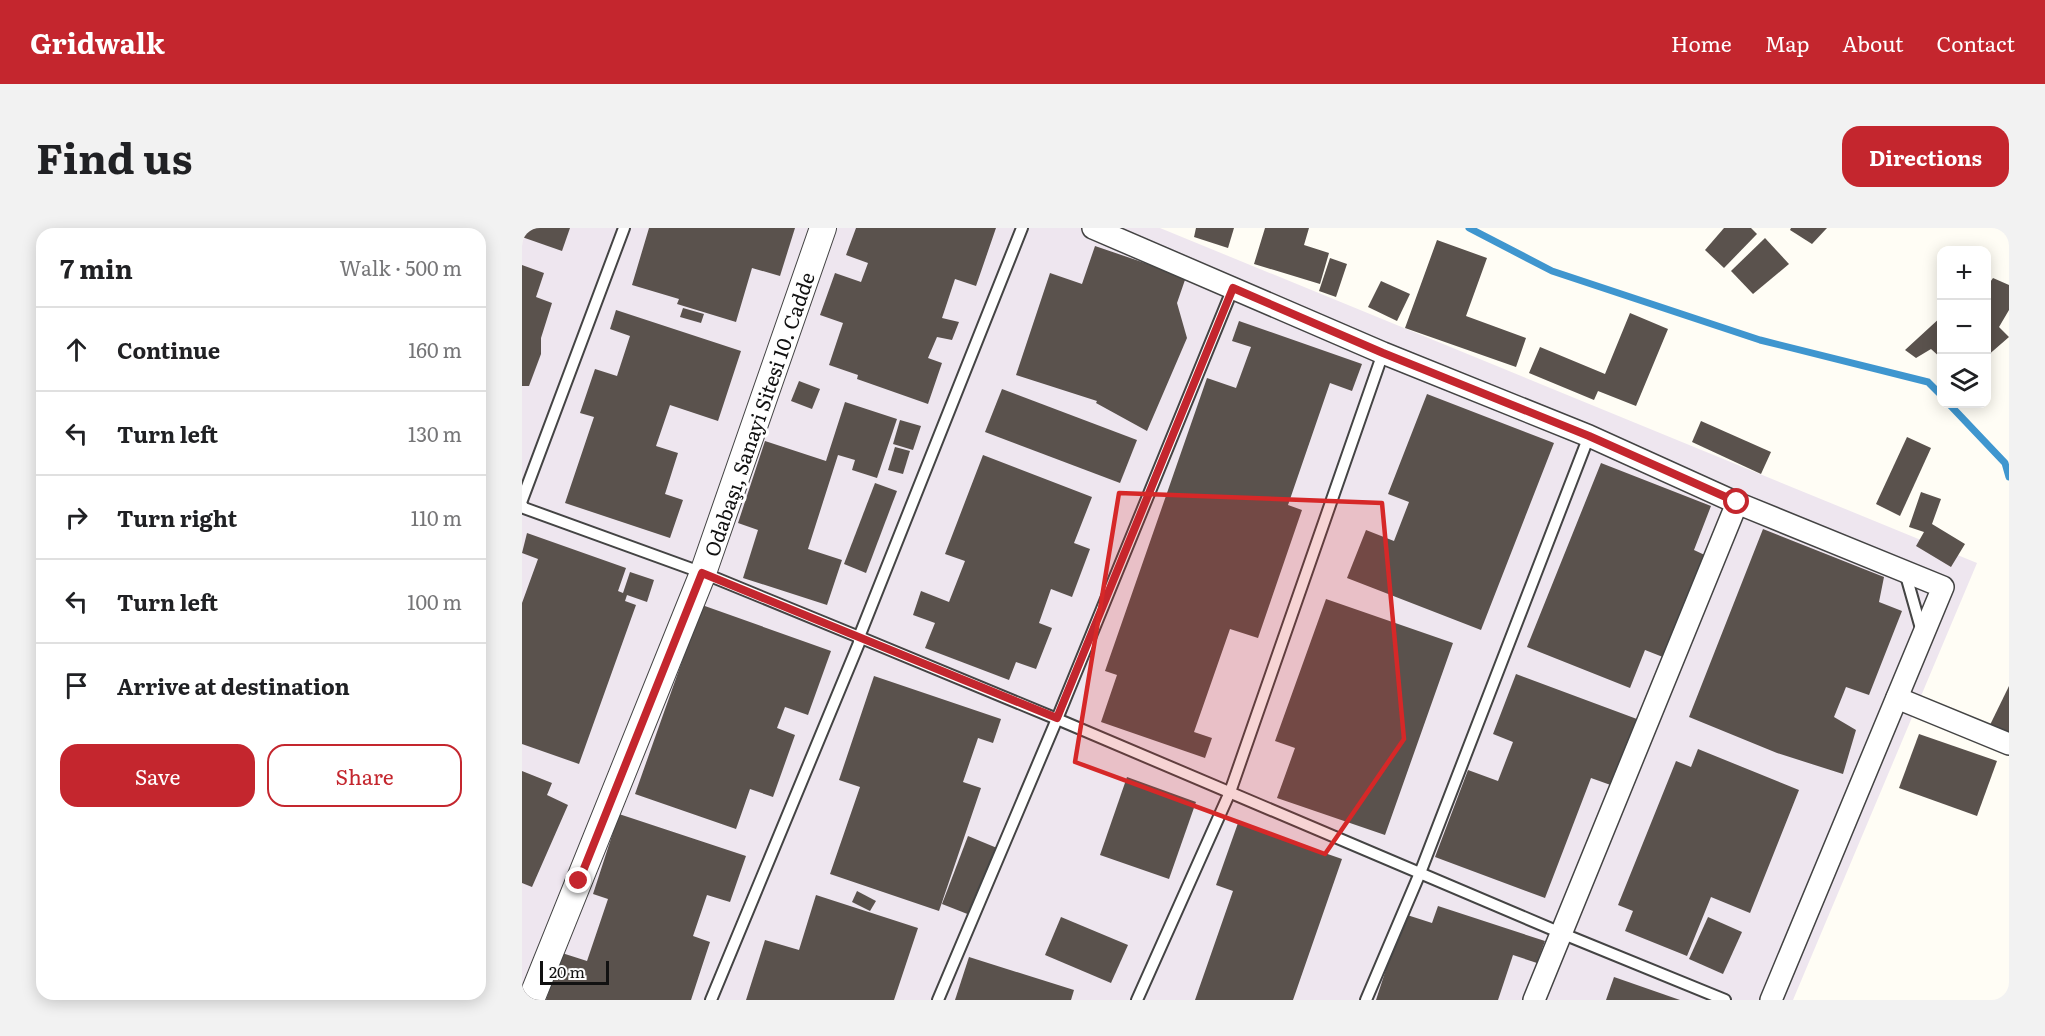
<!DOCTYPE html>
<html lang="en">
<head>
<meta charset="utf-8">
<style>
	body { margin:0; font-family:Literata,serif; background:#f2f2f2; color:#202124 }
	.controls { position:absolute; right:18px; top:18px; display:grid; overflow:hidden; border-radius:12px; box-shadow:0 3px 15px #0003 }
	.controls button { width:54px; height:54px; display:grid; place-items:center; padding:0; border:0; border-bottom:2px solid #e0e0e0; background:#fff; color:#202124; font:30px sans-serif }
	.scale { position:absolute; left:18px; bottom:15px; width:69px; box-sizing:border-box; padding-left:6px; border:3px solid #111; border-top:0; font-size:16px; line-height:21px; white-space:nowrap; color:#111; -webkit-text-stroke:4px #fff; paint-order:stroke }
	.stop { position:absolute; width:18px; height:18px; margin:-14px; border:4px solid #c4262e; border-radius:50%; background:#fff }
	.stop.end { background:#c4262e; border-color:#fff; box-shadow:0 2px 6px #0008 }
	.list { margin:0; padding:0; list-style:none }
	h2 { display:flex; justify-content:space-between; align-items:center; height:78px; margin:0; padding:0 24px; font-size:26px }
	h2 small { font-size:20px; font-weight:400; color:#757577 }
	.list li { display:grid; grid-template-columns:39px 1fr auto; gap:18px; align-items:center; box-sizing:border-box; height:84px; padding:0 24px; border-top:2px solid #e0e0e0 }
	.list b { display:block; font-size:22px; white-space:nowrap }
	.list em { font-size:20px; font-style:normal; color:#757577 }
	.actions { display:flex; gap:12px; padding:18px 24px }
	.actions a { flex:1; padding:14px 0; border:2px solid #c4262e; border-radius:18px; text-align:center; font-size:21px; color:#c4262e }
	.actions .main { background:#c4262e; color:#fff }
	.icon { flex:none; width:33px; height:33px; fill:none; stroke:currentColor; stroke-width:2; stroke-linecap:round; stroke-linejoin:round }
	.map { position:relative; flex:none; width:1487px; height:772px; overflow:hidden; border-radius:18px }
	header { display:flex; align-items:center; gap:36px; box-sizing:border-box; height:84px; padding:0 30px; background:#c4262e; color:#fff }
	header strong { font-size:28px }
	nav { display:flex; gap:33px; margin-inline-start:auto; font-size:21px }
	.intro { display:flex; align-items:center; justify-content:space-between; box-sizing:border-box; height:144px; padding:0 36px }
	h1 { margin:0; font-size:42px }
	.button { padding:15px 27px; border-radius:18px; background:#c4262e; color:#fff; font-size:21px; font-weight:700 }
	main { display:flex; gap:36px; padding:0 36px }
	aside { flex:1; background:#fff; border-radius:18px; box-shadow:0 3px 15px #0003 }
	.map>svg:first-child { display:block }
	.industrial { fill:#eee6ef }
	.lines { fill:none; stroke-linecap:round; stroke-linejoin:round }
	.stream { stroke:#3f96cf; stroke-width:7 }
	.building { fill:#5a524d }
	.service-casing { stroke:#444; stroke-width:14 }
	.minor-casing { stroke:#444; stroke-width:24 }
	.tertiary-casing { stroke:#444; stroke-width:28 }
	.service { stroke:#fff; stroke-width:10 }
	.minor { stroke:#fff; stroke-width:21 }
	.tertiary { stroke:#fff; stroke-width:26 }
	.route { stroke:#c4262e; stroke-width:8 }
	.marked { fill:#d62828; fill-opacity:0.2; stroke:#d62828; stroke-width:4.5; stroke-linejoin:round }
	.labels { text-anchor:middle; dominant-baseline:central; stroke-width:6; stroke-linejoin:round; paint-order:stroke }
	.street-label { font-size:20px; fill:#111; stroke:#fff }
</style>
</head>
<body>
<header>
<strong>Gridwalk</strong>
<nav><a>Home</a><a>Map</a><a>About</a><a>Contact</a></nav>
</header>
<div class="intro"><h1>Find us</h1><a class="button">Directions</a></div>
<main>
<aside>
<h2>7 min<small>Walk · 500 m</small></h2>
<ul class="list">
<li><svg class="icon" aria-label="ahead" viewBox="0 0 24 24"><path d="M12 20V5M6 11l6-6 6 6"/></svg><div><b>Continue</b></div><em>160 m</em></li>
<li><svg class="icon" aria-label="left" viewBox="0 0 24 24"><path d="M17 20v-9H6M10 6l-5 5 5 5"/></svg><div><b>Turn left</b></div><em>130 m</em></li>
<li><svg class="icon" aria-label="right" viewBox="0 0 24 24"><path d="M7 20v-9h11M14 6l5 5-5 5"/></svg><div><b>Turn right</b></div><em>110 m</em></li>
<li><svg class="icon" aria-label="left" viewBox="0 0 24 24"><path d="M17 20v-9H6M10 6l-5 5 5 5"/></svg><div><b>Turn left</b></div><em>100 m</em></li>
<li><svg class="icon" aria-label="arrive" viewBox="0 0 24 24"><path d="M6 21V4h12l-3 4 3 4H6"/></svg><div><b>Arrive at destination</b></div></li>
</ul>
<div class="actions"><a class="main">Save</a><a>Share</a></div>
</aside>
<div class="map">
<svg width="1487" height="772" viewBox="0 0 1487 772">
	<rect width="100%" height="100%" fill="#fffdf5"/>
	<polygon class="industrial" points="0,0 638,0 1455,335 1271,772 0,772"/>
	<g class="lines">
		<g class="stream">
			<polyline points="947,0 1030,43 1238,112 1406,154 1420,168"/>
			<polyline points="1427,176 1483,235 1487,249"/>
		</g>
	</g>
	<g class="building">
		<polygon points="0,0 48,0 40,23 0,9"/>
		<polygon points="127,0 273,0 258,48 230,40 214,94 155,76 157,71 110,57"/>
		<polygon points="334,0 474,0 454,58 433,51 420,90 437,94 430,112 415,109 406,130 420,135 406,176 335,151 336,147 307,137 321,95 298,87 313,45 339,54 346,35 324,27"/>
		<polygon points="674,0 712,0 706,20 672,9"/>
		<polygon points="743,0 787,0 782,17 807,25 798,56 732,36"/>
		<polygon points="1202,0 1229,0 1235,6 1202,40 1183,22"/>
		<polygon points="1269,0 1305,0 1290,16 1268,2"/>
		<polygon points="1243,10 1267,36 1231,66 1209,43"/>
		<polygon points="915,12 965,30 944,88 1004,110 994,139 883,100"/>
		<polygon points="573,18 664,49 655,75 665,110 625,203 574,175 575,173 494,147 528,45 560,56"/>
		<polygon points="808,30 825,36 814,69 797,63"/>
		<polygon points="0,37 22,45 14,69 30,75 19,110 19,126 7,158 0,158"/>
		<polygon points="1471,50 1487,57 1487,82 1477,99 1487,109 1464,129 1464,60"/>
		<polygon points="859,53 888,66 875,93 846,79"/>
		<polygon points="161,80 182,86 179,95 158,89"/>
		<polygon points="94,82 219,123 196,193 148,177 134,218 156,225 143,266 161,272 148,310 43,275 72,189 58,185 73,141 95,148 108,108 88,101"/>
		<polygon points="1108,85 1146,101 1114,178 1076,163 1072,172 1007,145 1018,119 1083,146"/>
		<polygon points="1420,88 1420,131 1409,121 1394,130 1383,122"/>
		<polygon points="717,93 840,136 830,163 808,155 766,277 780,282 736,410 708,401 672,504 690,510 683,530 579,494 595,447 583,443 685,150 714,160 729,119 710,113"/>
		<polygon points="277,153 298,161 290,181 269,173"/>
		<polygon points="480,161 615,212 598,255 463,204"/>
		<polygon points="905,166 1032,215 959,402 825,350 844,302 872,313 887,274 866,266"/>
		<polygon points="323,174 375,191 355,250 330,242 333,232 316,227 286,321 320,332 305,377 221,350 236,302 216,295 243,213 304,233"/>
		<polygon points="378,192 399,198 391,222 371,216"/>
		<polygon points="1179,193 1249,224 1239,246 1170,214"/>
		<polygon points="1385,209 1409,220 1378,288 1354,276"/>
		<polygon points="373,219 388,223 381,246 366,242"/>
		<polygon points="461,227 570,269 552,315 568,321 550,369 529,361 517,395 530,400 514,441 494,434 487,452 403,420 413,395 391,387 399,363 427,374 443,333 423,326"/>
		<polygon points="1079,235 1189,278 1172,322 1187,329 1146,431 1123,422 1108,460 1005,419"/>
		<polygon points="353,255 375,263 344,345 322,336"/>
		<polygon points="1399,264 1419,271 1410,296 1443,316 1429,339 1394,318 1402,304 1387,299"/>
		<polygon points="1241,301 1362,349 1357,374 1380,383 1347,467 1324,459 1312,489 1334,502 1321,546 1255,525 1167,489"/>
		<polygon points="5,305 104,340 96,363 101,365 108,344 132,352 125,374 105,367 103,373 114,377 57,536 0,516 0,375 16,331 0,325"/>
		<polygon points="804,371 931,415 863,607 755,570 773,520 753,513"/>
		<polygon points="180,377 309,423 286,487 263,479 255,500 273,507 251,569 228,561 214,601 113,566"/>
		<polygon points="994,446 1123,494 1097,560 1069,550 1023,670 913,629 946,542 976,553 991,514 971,506"/>
		<polygon points="352,448 479,491 471,515 456,510 441,554 459,560 417,683 308,646 338,559 317,552"/>
		<polygon points="1487,458 1487,509 1467,499"/>
		<polygon points="1397,506 1475,533 1455,588 1377,560"/>
		<polygon points="1176,521 1277,562 1228,685 1189,669 1165,728 1103,703 1111,683 1096,677 1154,533 1169,539"/>
		<polygon points="0,543 30,555 25,567 46,577 10,659 0,655"/>
		<polygon points="605,549 674,574 647,651 578,627"/>
		<polygon points="97,586 224,628 208,674 185,667 171,708 188,714 169,772 24,772 40,725 65,733 86,671 71,666"/>
		<polygon points="716,595 820,631 771,772 673,772 711,663 694,657"/>
		<polygon points="446,608 475,620 448,687 420,676"/>
		<polygon points="335,663 354,673 348,683 330,674"/>
		<polygon points="294,667 396,700 372,772 224,772 243,712 277,722"/>
		<polygon points="916,678 1023,713 1015,735 991,727 976,772 854,772 882,686 910,695"/>
		<polygon points="539,689 606,717 589,755 523,727"/>
		<polygon points="1186,689 1220,704 1201,746 1167,731"/>
		<polygon points="447,729 552,762 549,772 433,772"/>
		<polygon points="1092,749 1158,772 1084,772"/>
	</g>
	<g class="lines">
		<g class="service-casing">
			<g id="service">
				<polyline points="0,272 102,0"/>
				<polyline points="0,277 2,280 181,345 337,409 535,491 1039,705 1203,772"/>
				<polyline points="1383,344 1400,404"/>
				<polyline points="189,772 337,415 337,409 500,0"/>
				<polyline points="416,772 535,491 711,60"/>
				<polyline points="615,772 708,564 861,125"/>
				<polyline points="844,772 898,645 1067,208"/>
			</g>
		</g>
		<g class="minor-casing">
			<g id="minor">
				<polyline points="571,0 861,125 1067,208 1215,275 1421,359 1249,772"/>
				<polyline points="1375,470 1487,516"/>
				<polyline points="1012,772 1215,275"/>
			</g>
		</g>
		<g class="tertiary-casing">
			<polyline id="tertiary" points="9,772 181,345 301,0"/>
		</g>
		<use href="#service" class="service"/>
		<use href="#minor" class="minor"/>
		<use href="#tertiary" class="tertiary"/>
	</g>
	<g class="lines">
		<polyline class="route" points="57,653 180,345 535,490 711,60 861,125 1067,208 1215,274"/>
	</g>
	<path class="marked" d="M597 265 860 275 882 511 803 626 553 534Z"/>
	<g class="labels">
		<g class="street-label">
			<text transform="translate(236 186) rotate(-71)">Odabaşı, Sanayi Sitesi 10. Cadde</text>
		</g>
	</g>
</svg>
<div class="controls">
<button>+</button>
<button>−</button>
<button><svg class="icon" aria-label="layers" viewBox="0 0 24 24"><path d="M12 4l9 5-9 5-9-5zM3 14l9 5 9-5"/></svg></button>
</div>
<div class="scale">20 m</div>
<div class="stop" style="left:1215px;top:274px"></div>
<div class="stop end" style="left:57px;top:653px"></div>
</div>
</main>
</body>
</html>
